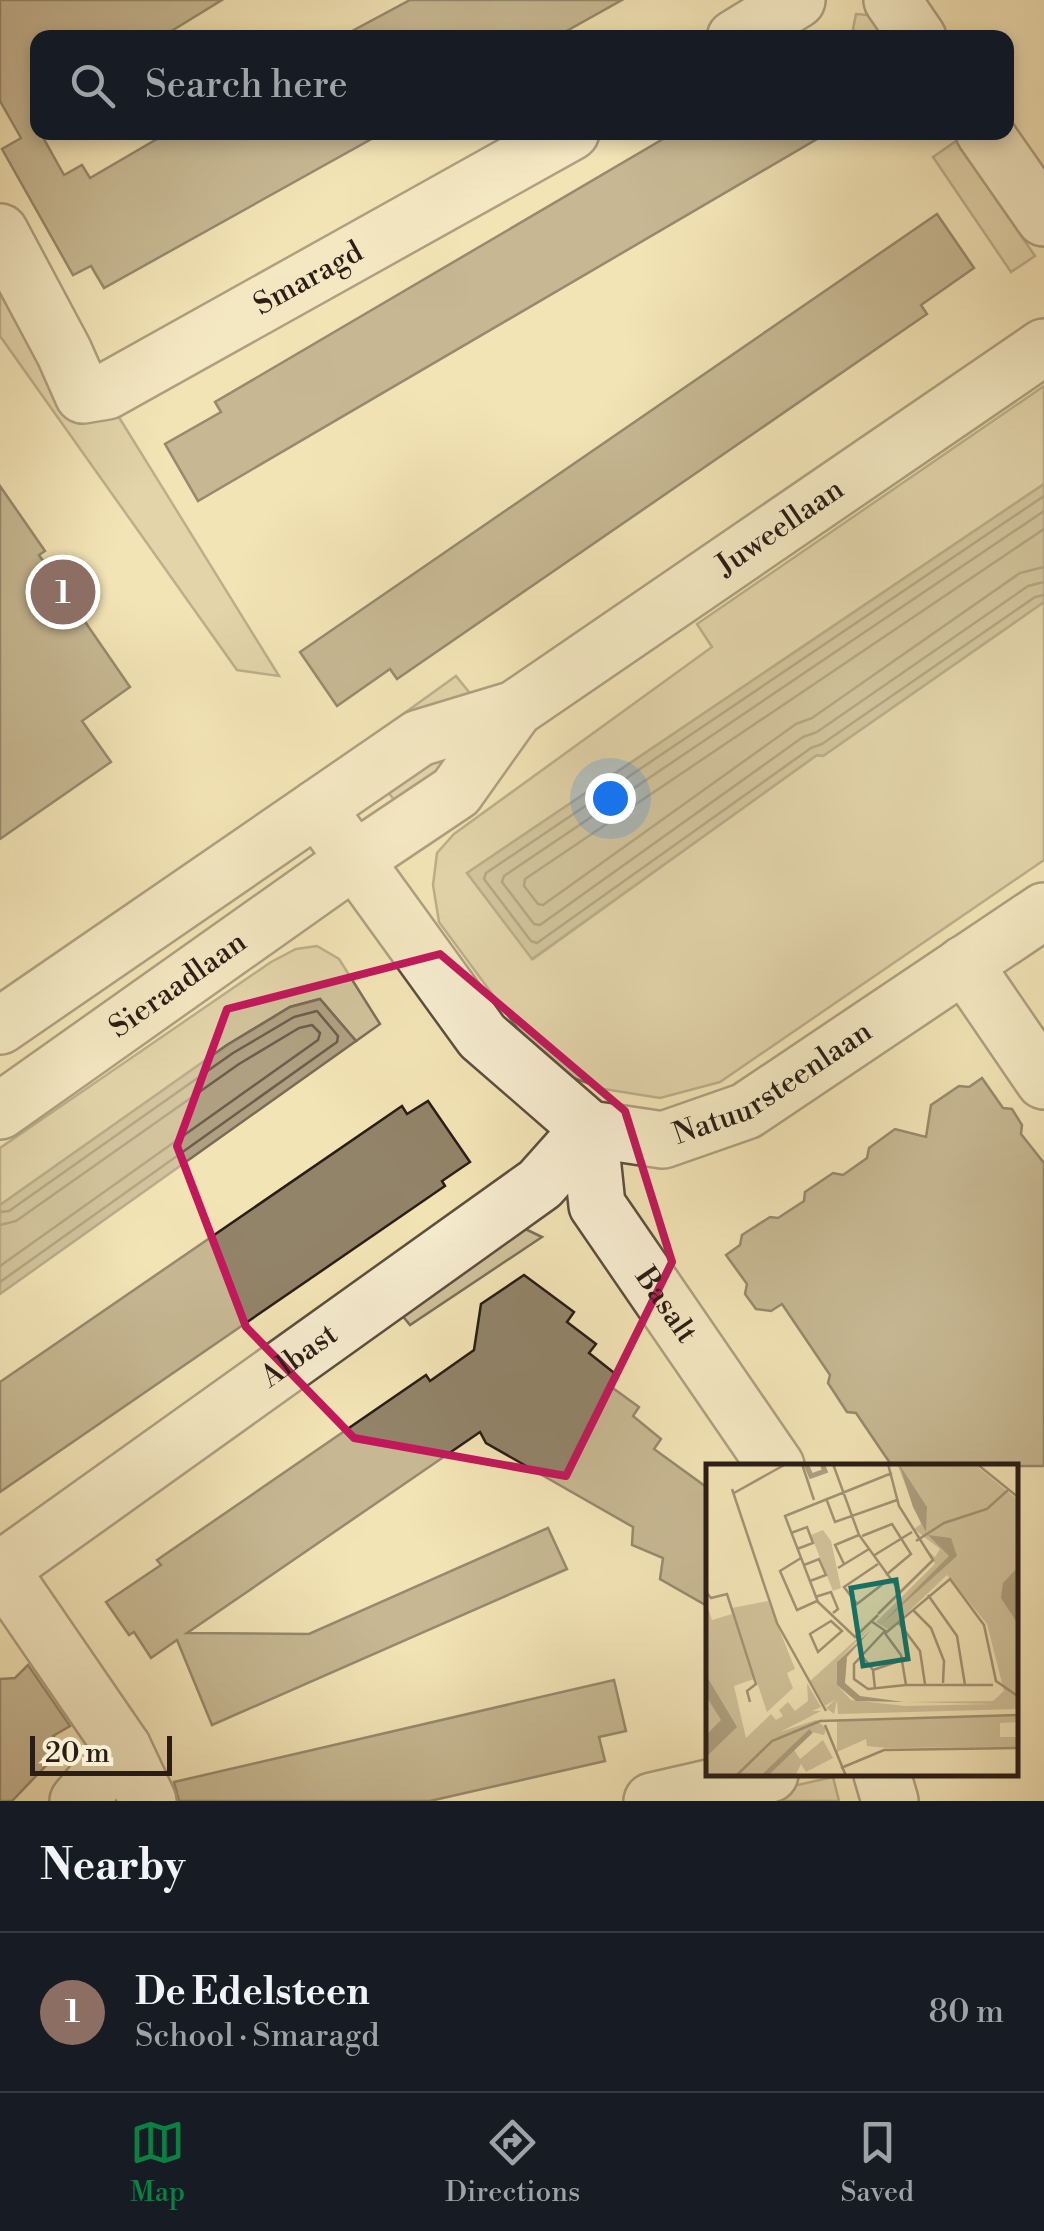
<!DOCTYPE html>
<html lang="en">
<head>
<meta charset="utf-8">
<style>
	body { margin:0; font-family:"Libre Bodoni",serif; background:#20242c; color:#f1f3f6 }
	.scale { position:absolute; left:30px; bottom:25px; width:142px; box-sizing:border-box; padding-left:10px; border:5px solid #291d16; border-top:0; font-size:28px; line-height:35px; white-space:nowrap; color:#291d16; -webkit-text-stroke:8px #f7edd0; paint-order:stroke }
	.you { position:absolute; left:610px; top:798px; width:35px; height:35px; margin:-25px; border:8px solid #fff; border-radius:50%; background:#1a73e8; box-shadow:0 0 0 15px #1a73e833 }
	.badge { display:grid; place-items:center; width:65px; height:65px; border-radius:50%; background:#0b8043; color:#fff; font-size:32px; font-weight:700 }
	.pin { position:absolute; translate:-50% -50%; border:5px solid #fff; box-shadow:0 2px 10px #0006 }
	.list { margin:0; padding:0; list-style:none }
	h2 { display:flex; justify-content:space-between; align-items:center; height:130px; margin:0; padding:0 40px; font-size:42px }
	h2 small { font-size:32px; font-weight:400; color:#9ea1a6 }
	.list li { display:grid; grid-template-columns:65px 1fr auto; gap:30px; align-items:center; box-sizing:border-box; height:160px; padding:0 40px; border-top:2px solid #363941 }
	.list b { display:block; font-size:38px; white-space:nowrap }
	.list p { margin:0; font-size:32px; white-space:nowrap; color:#9ea1a6 }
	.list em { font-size:32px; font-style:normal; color:#9ea1a6 }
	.icon { flex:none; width:55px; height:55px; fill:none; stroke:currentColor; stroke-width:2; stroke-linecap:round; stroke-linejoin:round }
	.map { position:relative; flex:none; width:1044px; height:1801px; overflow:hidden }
	.search { position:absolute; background:#171b24; box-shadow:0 5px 15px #0003; left:30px; right:30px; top:30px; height:110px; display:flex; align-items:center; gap:25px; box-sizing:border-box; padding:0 35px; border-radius:20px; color:#9ea1a6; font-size:38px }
	.sheet { height:290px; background:#171b24 }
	nav { display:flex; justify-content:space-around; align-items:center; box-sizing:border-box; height:140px; border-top:2px solid #363941; background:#171b24; font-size:28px; color:#9ea1a6 }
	nav a { display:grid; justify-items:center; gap:5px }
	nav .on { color:#0b8043 }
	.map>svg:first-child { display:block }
	.green { fill:#d1c29b; stroke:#7d7058; stroke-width:2.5 }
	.water { fill:#aea080; stroke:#796c56; stroke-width:2.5 }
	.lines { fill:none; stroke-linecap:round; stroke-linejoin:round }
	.shore { stroke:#6c5e4b; stroke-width:2.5 }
	.building { fill:#928469; stroke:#291d16; stroke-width:2.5 }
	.minor-casing { stroke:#5c4f3e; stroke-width:60 }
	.minor { stroke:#f7edd0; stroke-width:55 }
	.marked { fill:none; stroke:#c2185b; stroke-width:8; stroke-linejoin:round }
	.labels { text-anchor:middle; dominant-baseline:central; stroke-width:10; stroke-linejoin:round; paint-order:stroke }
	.street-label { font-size:30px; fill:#291d16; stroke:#f7edd0 }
	.inset-river { fill:none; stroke:#aea080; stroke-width:5 }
	.inset-road { fill:none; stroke:#a29476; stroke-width:2.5 }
	.view { fill:#0f766e; fill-opacity:0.15; stroke:#0f766e; stroke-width:5 }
	.inset-edge { fill:none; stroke:#291d16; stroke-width:5 }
</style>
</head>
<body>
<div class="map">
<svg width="1044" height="1801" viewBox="0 0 1044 1801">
	<rect width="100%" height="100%" fill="#f3e4b6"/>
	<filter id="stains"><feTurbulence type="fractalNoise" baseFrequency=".002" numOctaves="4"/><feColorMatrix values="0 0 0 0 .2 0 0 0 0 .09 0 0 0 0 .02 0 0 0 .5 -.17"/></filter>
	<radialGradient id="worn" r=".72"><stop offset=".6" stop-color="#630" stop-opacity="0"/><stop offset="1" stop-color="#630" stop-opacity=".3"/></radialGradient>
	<g class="green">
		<polygon points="856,14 878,16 891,37 858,37 853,29"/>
		<polygon points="956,141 1035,256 1011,272 933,157"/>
		<polygon points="0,261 112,406 279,676 237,670 0,336"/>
		<polygon points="1044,386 1044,484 467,873 533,959 817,755 823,756 1044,602 1044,860 720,1082 660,1098 604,1089 565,1075 518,1029 439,922 433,885 437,853 454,834 712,647 697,624"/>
		<polygon points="456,676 481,707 390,741 381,730"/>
		<polygon points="439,750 460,755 400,808 383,785"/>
		<polygon points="317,946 339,959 380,1024 356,1041 320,999 290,1007 227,1045 0,1205 0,1148 271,962 296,949"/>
		<polygon points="515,1224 542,1237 410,1325 393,1304"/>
		<polygon points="833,1777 839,1801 745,1801 744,1797"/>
	</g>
	<g class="water">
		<polygon points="1044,484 1044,602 823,756 817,755 532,959 467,873"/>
		<polygon points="320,999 356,1041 0,1294 0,1205 227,1045 290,1007"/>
	</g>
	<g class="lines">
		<g class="shore">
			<polyline points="1044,496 486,873 484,879 531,941 537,943 811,748 822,744 1035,597 1044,595"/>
			<polyline points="1044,511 504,876 502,882 534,924 540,925 803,737 817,732 1028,586 1044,582"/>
			<polyline points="1044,529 525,879 524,886 538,904 543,905 796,724 812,718 1020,573 1044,567"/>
			<polyline points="0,1212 9,1211 233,1053 294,1017 317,1011 338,1036 337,1042 0,1282"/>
			<polyline points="0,1225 16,1221 239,1064 299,1028 312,1025 320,1033 318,1040 0,1266"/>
		</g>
	</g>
	<g class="building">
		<polygon points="0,0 222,0 160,38 38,38 38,132 40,132 64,175 82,165 90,178 169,132 384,132 104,288 91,266 73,275 2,149 21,138 0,101"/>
		<polygon points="410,0 622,0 554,38 339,38"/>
		<polygon points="675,132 829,132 198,501 165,444 221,412 215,402"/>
		<polygon points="937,214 974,268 921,305 927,314 397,679 390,669 337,706 300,652"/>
		<polygon points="0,486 45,551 39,555 130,687 82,721 111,762 0,839"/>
		<polygon points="982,1078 1003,1108 1012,1109 1022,1125 1021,1134 1044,1163 1044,1466 892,1466 856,1413 847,1412 828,1383 830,1375 782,1304 771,1311 756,1309 745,1294 747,1284 726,1255 740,1245 742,1235 770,1217 778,1218 804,1201 805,1192 833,1173 843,1175 867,1158 869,1148 895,1129 926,1137 931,1105 959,1086 969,1087"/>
		<polygon points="428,1101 470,1162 442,1181 445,1186 0,1492 0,1382 402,1106 407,1114"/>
		<polygon points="524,1275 574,1312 567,1322 596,1344 589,1353 618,1376 610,1386 639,1407 633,1416 661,1439 654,1449 709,1489 709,1607 660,1579 663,1558 632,1545 633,1527 486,1443 480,1432 187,1633 309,1634 548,1528 567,1569 212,1725 177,1640 151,1658 134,1632 129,1635 106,1602 161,1565 157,1560 426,1375 430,1381 474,1350 481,1304"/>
		<polygon points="28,1665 70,1726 53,1736 64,1747 12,1801 0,1801 0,1679 15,1678"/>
		<polygon points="614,1680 626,1731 599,1737 605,1761 430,1801 179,1801 174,1782"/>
	</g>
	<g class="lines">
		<g class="minor-casing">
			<g id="minor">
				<polyline points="892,0 918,38"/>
				<polyline points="735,38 797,0"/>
				<polyline points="984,132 1044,218"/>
				<path id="s1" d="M0 232 64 352 83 395 107 391 571 132"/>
				<path id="s2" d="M317 808 482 1036 589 1129 663 1140 746 1111 1044 911"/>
				<polyline points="964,964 1044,1081"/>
				<path id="s3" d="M0 1026 419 738 515 709 1044 347"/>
				<path id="s4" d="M0 1111 356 859 456 792 515 709"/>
				<path id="s5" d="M589 1129 597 1205 776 1466"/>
				<path id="s6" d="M0 1570 540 1184 589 1129"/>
				<polyline points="1,1570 123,1748 148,1801"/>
				<polyline points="882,1774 890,1801"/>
				<polyline points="78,1801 123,1748"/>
				<polyline points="652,1801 770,1774"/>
			</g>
		</g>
		<use href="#minor" class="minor"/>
	</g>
	<path d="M0 0H1044V1801H0ZM440 954 625 1111 672 1262 566 1476 354 1438 246 1327 177 1146 227 1009Z" fill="#f3e4b6" fill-opacity=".55" fill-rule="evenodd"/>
	<path class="marked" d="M440 954 625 1111 672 1262 566 1476 354 1438 246 1327 177 1146 227 1009Z"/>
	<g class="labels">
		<g class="street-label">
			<text stroke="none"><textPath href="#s1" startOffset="438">Smaragd</textPath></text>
			<text stroke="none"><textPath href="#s3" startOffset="930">Juweellaan</textPath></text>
			<text stroke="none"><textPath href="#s4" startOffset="218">Sieraadlaan</textPath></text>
			<text stroke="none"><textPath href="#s2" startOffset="622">Natuursteenlaan</textPath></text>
			<text stroke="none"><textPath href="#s5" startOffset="198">Basalt</textPath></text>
			<text stroke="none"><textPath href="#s6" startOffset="368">Albast</textPath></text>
		</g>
	</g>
	<g transform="translate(706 1464)">
		<rect width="312" height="312" fill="#f3e4b6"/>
		<path d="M191 0H268L312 36V245L132 250 131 236 128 250 120 244 130 235 119 242 104 217 165 162 131 198V221L145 236 199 242 288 240 200 238 287 237 298 227 281 160 241 111 183 166 170 158 229 100 222 87 229 93 234 85 208 65 215 60ZM117 66 125 77 135 124 127 127 105 71ZM62 137 89 205 81 209 87 224 61 248 26 144ZM0 138 6 156 26 150 48 215 28 222 40 274 65 250 70 256 77 252 73 246 82 238 89 247 102 237 101 219 115 243 106 247H115L74 268 110 256 120 264 118 271 106 268 88 286 94 295 117 276 127 294 100 308 95 300 89 312H0ZM312 252V258L294 259V273H312V283L181 284 161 282 160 275 131 288V256Z" fill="#d1c29b"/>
		<path d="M193 0 221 43 220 68 207 43ZM222 71 245 74 251 92 174 161 243 92ZM312 103V160L295 134 297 119ZM166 165 141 193 139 219 154 232 198 238 150 237 131 221V198ZM0 211 31 263 0 293V271L15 256 0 232Z" fill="#aea080"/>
		<path class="inset-river" d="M100 0 105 12 119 7 116 0M58 312 105 267"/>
		<path class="inset-road" d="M96 0 108 36M127 0 153 71 195 129M271 0 313 34M26 25 71 159 120 247M28 29 80 0M120 34 129 58 191 36M85 69 101 63 107 79 91 85M156 72 186 60 205 90 180 111M210 77 238 59 281 45 302 26M167 92 206 68M95 94 74 107 91 146 111 137M138 100 129 81 153 71M172 100 138 123 151 140 182 116M98 101 113 95 120 111 104 117M132 104 163 85M0 128 5 134 21 130 50 220 41 227 44 238M222 131 251 172 259 221M109 133 125 128 132 145 127 149M207 146 225 164 238 197 237 219M172 150 227 96 193 42 182 0M172 151 149 173 112 138 79 52 186 9M125 157 136 167 112 188 104 170ZM165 157 181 168 244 115 278 161 290 217 313 233M193 159 214 187 219 220M156 192 167 206 169 225M167 206 196 196M200 221 162 225 148 215V200L178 168 195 191 200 221H239M219 221H287M119 261 140 312M135 304 178 286 313 284M30 312 66 277 114 257 313 251"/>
		<path class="view" d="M190 116 202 195 157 202 145 124Z"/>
		<rect width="312" height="312" class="inset-edge"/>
	</g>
	<rect width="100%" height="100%" filter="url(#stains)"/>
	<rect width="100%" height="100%" fill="url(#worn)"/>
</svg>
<div class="scale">20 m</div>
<div class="you"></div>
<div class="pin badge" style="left:63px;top:592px;background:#8d6e63">1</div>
<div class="search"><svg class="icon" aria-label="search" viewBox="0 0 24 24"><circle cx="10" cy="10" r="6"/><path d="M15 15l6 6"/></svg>Search here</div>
</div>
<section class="sheet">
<h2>Nearby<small></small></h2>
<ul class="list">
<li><span class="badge" style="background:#8d6e63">1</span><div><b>De Edelsteen</b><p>School · Smaragd</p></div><em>80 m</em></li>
</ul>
</section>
<nav>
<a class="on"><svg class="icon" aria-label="map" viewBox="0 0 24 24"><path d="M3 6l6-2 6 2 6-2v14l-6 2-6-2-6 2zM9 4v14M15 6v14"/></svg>Map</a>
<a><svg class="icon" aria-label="directions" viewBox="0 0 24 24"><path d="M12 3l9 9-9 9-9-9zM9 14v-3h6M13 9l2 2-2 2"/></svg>Directions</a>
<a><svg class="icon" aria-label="saved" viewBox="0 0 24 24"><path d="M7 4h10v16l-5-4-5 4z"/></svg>Saved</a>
</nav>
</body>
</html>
